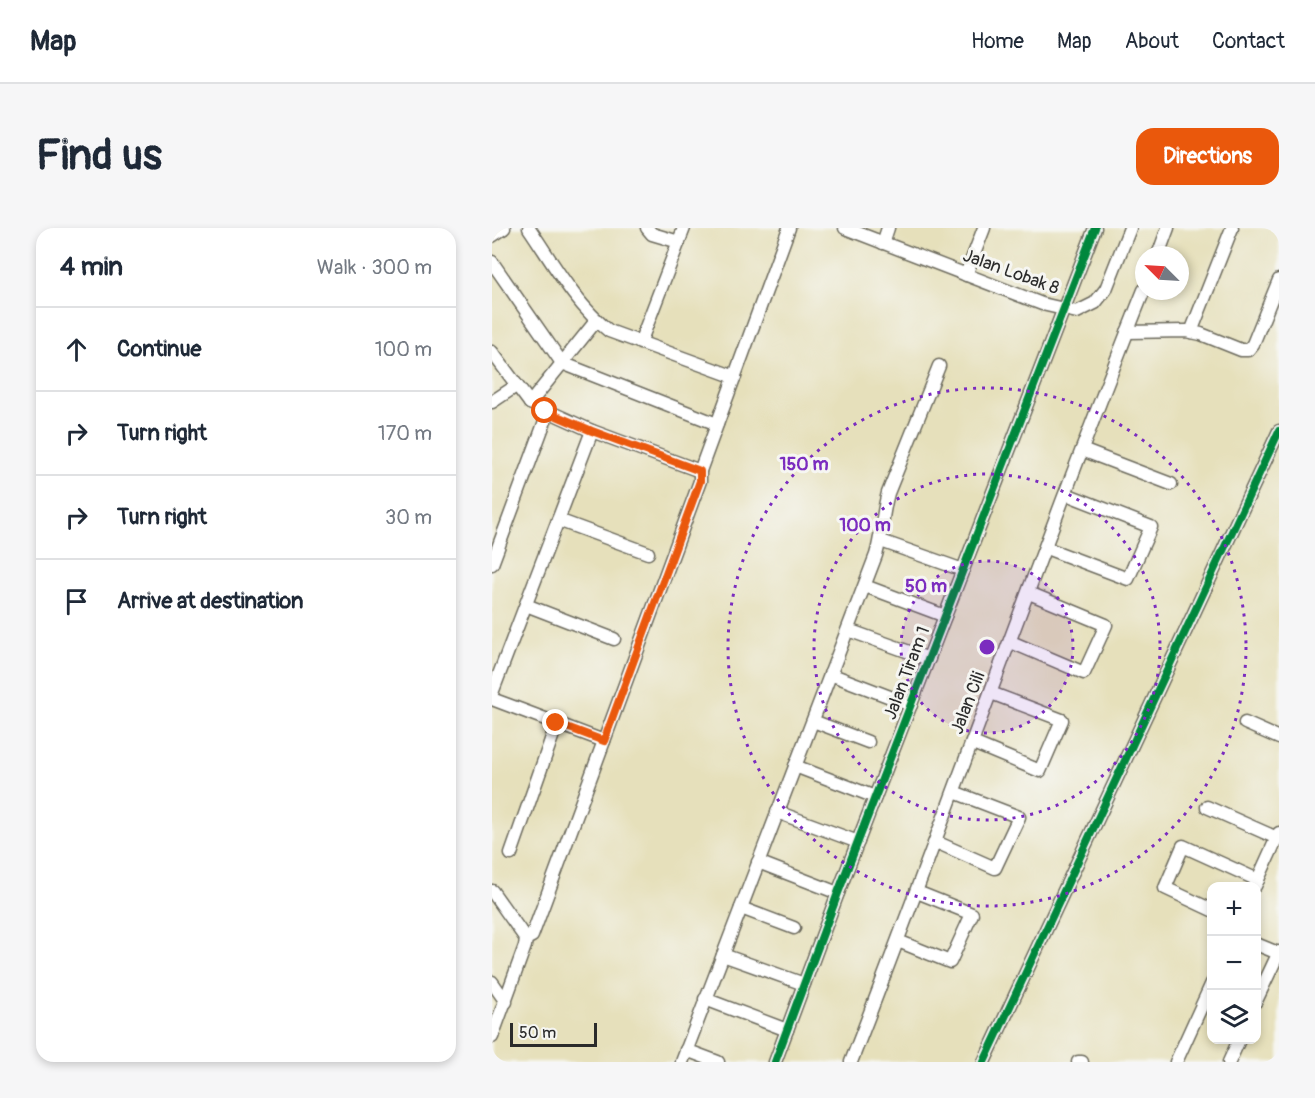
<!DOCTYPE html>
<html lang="en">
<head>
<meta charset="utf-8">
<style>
	body { margin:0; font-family:Pangolin,sans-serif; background:#f6f6f7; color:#1f2937 }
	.controls { position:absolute; right:18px; bottom:18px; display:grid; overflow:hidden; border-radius:12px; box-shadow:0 3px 9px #0003 }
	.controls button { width:54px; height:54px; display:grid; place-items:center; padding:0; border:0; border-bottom:2px solid #e0e1e3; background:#fff; color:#1f2937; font:30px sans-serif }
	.compass { position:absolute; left:643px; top:18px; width:54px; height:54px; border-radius:50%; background:#fff; box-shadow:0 3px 9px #0003; rotate:294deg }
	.scale { position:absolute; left:18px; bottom:15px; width:87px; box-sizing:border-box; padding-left:6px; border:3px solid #2b2b2b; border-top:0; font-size:16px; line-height:21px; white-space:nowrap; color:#2b2b2b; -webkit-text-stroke:4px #f6f6f2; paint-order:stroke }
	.stop { position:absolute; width:18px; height:18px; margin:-14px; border:4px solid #ea580c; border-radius:50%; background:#fff }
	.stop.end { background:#ea580c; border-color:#fff; box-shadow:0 2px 6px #0008 }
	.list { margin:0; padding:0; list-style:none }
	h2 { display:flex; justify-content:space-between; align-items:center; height:78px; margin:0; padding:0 24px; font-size:26px }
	h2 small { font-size:20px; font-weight:400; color:#747a83 }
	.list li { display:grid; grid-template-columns:39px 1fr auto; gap:18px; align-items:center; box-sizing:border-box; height:84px; padding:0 24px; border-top:2px solid #e0e1e3 }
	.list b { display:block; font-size:22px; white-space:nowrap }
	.list em { font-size:20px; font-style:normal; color:#747a83 }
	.icon { flex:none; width:33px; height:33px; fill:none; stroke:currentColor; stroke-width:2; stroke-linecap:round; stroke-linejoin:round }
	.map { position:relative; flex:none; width:787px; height:834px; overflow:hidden; border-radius:18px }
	header { display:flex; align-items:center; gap:36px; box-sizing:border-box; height:84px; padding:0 30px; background:#fff; border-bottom:2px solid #e0e1e3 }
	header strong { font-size:28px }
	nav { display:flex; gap:33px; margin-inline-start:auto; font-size:21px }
	.intro { display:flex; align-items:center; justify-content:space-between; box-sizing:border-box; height:144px; padding:0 36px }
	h1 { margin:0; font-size:42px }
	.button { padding:15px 27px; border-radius:18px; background:#ea580c; color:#fff; font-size:21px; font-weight:700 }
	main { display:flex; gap:36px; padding:0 36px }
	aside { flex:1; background:#fff; border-radius:18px; box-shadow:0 3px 9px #0003 }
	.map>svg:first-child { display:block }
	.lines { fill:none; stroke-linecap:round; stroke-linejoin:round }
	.minor-casing { stroke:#6c6a5d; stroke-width:15 }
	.minor { stroke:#fff; stroke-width:12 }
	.cycleway-casing { stroke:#f6f6f2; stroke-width:11 }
	.cycleway { stroke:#00873e; stroke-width:8 }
	.route { stroke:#ea580c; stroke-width:8 }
	.ring { fill:none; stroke:#7b2cbf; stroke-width:3; stroke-dasharray:3 6 }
	.labels { text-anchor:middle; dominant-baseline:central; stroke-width:6; stroke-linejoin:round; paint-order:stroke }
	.street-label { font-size:18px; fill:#2b2b2b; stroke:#f6f6f2 }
	.centre { fill:#7b2cbf; stroke:#f6f6f2; stroke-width:3 }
	.ring-label { font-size:18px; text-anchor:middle; font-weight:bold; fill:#7b2cbf; stroke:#f6f6f2; stroke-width:6; stroke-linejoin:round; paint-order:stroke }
</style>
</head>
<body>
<header>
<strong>Map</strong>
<nav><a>Home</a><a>Map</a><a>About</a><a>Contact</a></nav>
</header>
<div class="intro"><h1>Find us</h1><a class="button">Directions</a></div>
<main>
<aside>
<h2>4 min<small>Walk · 300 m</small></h2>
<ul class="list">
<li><svg class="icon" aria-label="ahead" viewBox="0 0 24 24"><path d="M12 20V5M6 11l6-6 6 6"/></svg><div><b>Continue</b></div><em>100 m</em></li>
<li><svg class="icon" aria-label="right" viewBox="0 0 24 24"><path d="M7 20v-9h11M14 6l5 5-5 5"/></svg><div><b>Turn right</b></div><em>170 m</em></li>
<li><svg class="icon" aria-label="right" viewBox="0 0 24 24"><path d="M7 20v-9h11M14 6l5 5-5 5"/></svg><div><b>Turn right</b></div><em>30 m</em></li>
<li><svg class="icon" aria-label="arrive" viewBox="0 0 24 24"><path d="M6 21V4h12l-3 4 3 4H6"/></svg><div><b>Arrive at destination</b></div></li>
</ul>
</aside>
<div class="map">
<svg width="787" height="834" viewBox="0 0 787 834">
	<rect width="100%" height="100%" fill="#f6f6f2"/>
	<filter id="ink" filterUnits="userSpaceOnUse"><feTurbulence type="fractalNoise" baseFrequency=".0167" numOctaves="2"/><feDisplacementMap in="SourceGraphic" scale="12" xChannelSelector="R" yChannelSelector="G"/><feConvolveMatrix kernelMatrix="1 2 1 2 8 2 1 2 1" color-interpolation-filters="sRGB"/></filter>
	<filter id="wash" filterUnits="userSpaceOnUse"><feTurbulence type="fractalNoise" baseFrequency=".008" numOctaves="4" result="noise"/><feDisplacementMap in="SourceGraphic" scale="24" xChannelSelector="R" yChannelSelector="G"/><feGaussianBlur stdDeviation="1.35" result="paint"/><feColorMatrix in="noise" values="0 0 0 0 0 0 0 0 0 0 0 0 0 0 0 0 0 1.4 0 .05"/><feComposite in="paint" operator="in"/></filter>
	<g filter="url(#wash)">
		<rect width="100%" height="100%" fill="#e6e0bb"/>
	</g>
	<g filter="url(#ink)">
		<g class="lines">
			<g class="minor-casing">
				<g id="minor">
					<path d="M37 0C61 35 83 76 117 103L243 149"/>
					<polyline points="155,0 160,6 187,14"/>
					<polyline points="353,0 550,76 585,84 603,75 614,61 638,0"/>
					<polyline points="0,8 12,0"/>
					<polyline points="391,15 396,0"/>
					<polyline points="666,27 676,0"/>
					<polyline points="0,34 70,135 225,196"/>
					<polyline points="474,47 492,0"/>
					<polyline points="635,104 694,103 709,106 749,122 756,122 761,116 787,52"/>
					<polyline points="699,104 740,0"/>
					<polyline points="148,115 192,0"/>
					<polyline points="0,124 38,175 100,203 208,243"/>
					<polyline points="0,174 24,158"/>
					<polyline points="38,175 104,93"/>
					<polyline points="590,222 679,256"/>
					<polyline points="66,292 156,325"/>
					<polyline points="389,313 471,342"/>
					<polyline points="554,320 636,351 659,299 574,266"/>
					<polyline points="0,336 56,185"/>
					<polyline points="373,358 453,388"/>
					<polyline points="34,377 122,411"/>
					<polyline points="356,402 437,431"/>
					<polyline points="519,414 592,445 614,397 537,365"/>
					<polyline points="338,446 419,477"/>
					<polyline points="0,465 100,203"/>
					<polyline points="0,471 112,513"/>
					<polyline points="321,493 376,514"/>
					<polyline points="753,495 787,510"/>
					<polyline points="481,515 548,543 570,492 499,465"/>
					<polyline points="303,538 383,569"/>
					<polyline points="715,579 785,610"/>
					<polyline points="285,584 366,614"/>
					<polyline points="444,614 503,640 527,589 462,564"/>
					<polyline points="19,626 65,495"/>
					<polyline points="266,634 346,665"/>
					<polyline points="763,658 787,605"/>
					<polyline points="0,663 34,711 33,718 0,809"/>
					<polyline points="249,680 302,700"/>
					<polyline points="720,682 673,660 691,618 766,652"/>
					<polyline points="34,711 40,708 208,253 208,243 297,0"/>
					<polyline points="406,713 458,734 480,686 425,664"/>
					<polyline points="764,716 786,725"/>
					<polyline points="231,727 312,756"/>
					<polyline points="0,754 14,774"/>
					<polyline points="213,771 295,802"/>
					<polyline points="764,773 787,724"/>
					<polyline points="194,822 226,834"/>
					<path d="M190 834 384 327C390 307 390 286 396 265L447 138"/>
					<polyline points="283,834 346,665 603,0"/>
					<path d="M359 834C459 577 550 317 652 62"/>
					<polyline points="492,834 787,203"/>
					<polyline points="586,834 590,834"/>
					<polyline points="684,834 720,755"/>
					<polyline points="737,834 747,812"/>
				</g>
			</g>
			<use href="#minor" class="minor"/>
			<g class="cycleway-casing">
				<g id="cycleway">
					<polyline points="283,834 346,665 603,0"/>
					<polyline points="492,834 787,203"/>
				</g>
			</g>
			<use href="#cycleway" class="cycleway"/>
		</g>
	</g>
	<g class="lines" filter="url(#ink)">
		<polyline class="route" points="53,183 100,203 208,243 208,253 112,513 64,495"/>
	</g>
	<circle cx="495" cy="419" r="86" fill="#7b2cbf" fill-opacity=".12"/>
	<g class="ring">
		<circle cx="495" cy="419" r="86"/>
		<circle cx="495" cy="419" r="173"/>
		<circle cx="495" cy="419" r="259"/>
	</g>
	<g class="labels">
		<g class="street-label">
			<text transform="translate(519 44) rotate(20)">Jalan Lobak 8</text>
			<text transform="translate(415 445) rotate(-69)">Jalan Tiram 1</text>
			<text transform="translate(476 475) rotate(-69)">Jalan Cili</text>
		</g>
	</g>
	<circle cx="495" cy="419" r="9" class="centre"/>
	<g class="ring-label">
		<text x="312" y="242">150 m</text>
		<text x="373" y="303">100 m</text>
		<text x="434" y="364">50 m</text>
	</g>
</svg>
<div class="controls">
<button>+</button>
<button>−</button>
<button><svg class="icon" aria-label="layers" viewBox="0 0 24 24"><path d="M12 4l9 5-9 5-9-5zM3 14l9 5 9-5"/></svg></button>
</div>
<svg class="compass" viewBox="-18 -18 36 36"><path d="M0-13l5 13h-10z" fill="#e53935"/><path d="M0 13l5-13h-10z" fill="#747a83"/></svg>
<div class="scale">50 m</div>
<div class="stop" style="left:53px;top:183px"></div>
<div class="stop end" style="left:64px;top:495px"></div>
</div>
</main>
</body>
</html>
